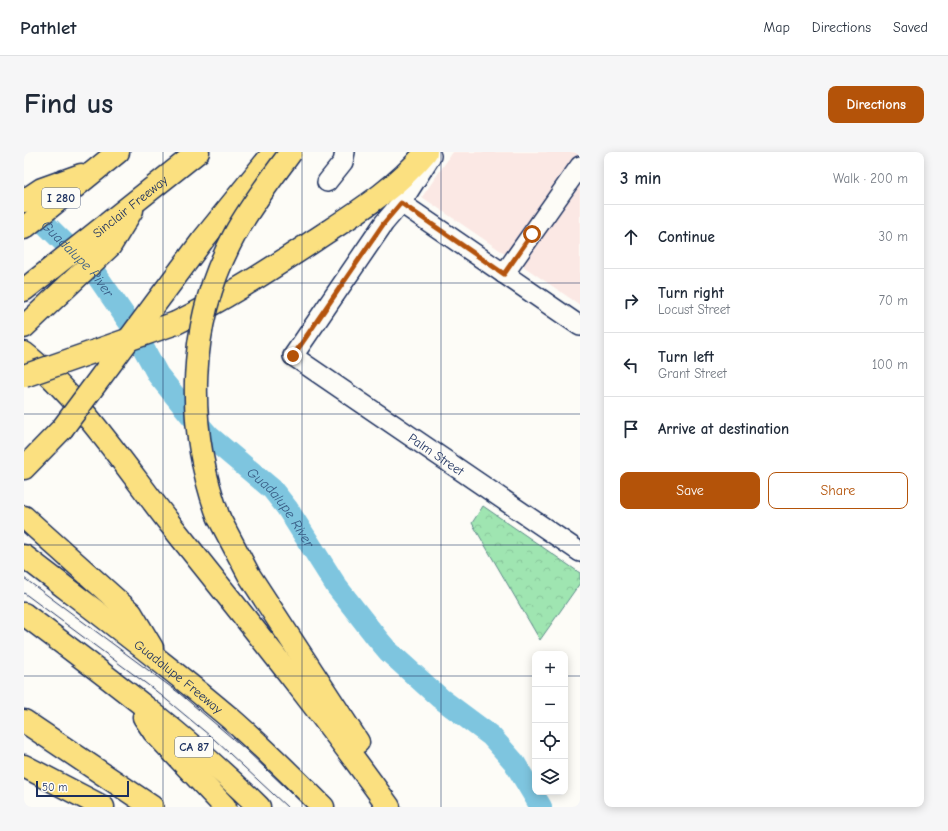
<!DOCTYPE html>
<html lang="en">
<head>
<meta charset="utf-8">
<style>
	body { margin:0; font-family:"Comic Neue",sans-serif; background:#f6f6f7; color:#1f2937 }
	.controls { position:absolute; right:12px; bottom:12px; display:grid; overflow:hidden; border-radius:8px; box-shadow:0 2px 10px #0003 }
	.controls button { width:36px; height:36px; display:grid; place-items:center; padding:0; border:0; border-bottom:1px solid #e0e1e3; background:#fff; color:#1f2937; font:20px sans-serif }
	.scale { position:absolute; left:12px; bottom:10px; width:93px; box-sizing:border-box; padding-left:4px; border:2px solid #1b2f5e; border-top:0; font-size:11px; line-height:14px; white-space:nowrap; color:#1b2f5e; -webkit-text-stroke:3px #fdfcf7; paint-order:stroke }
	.stop { position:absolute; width:12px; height:12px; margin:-9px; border:3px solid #b45309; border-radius:50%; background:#fff }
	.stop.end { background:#b45309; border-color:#fff; box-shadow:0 1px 4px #0008 }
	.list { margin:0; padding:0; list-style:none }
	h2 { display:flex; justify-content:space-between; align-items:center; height:52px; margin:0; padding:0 16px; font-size:17px }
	h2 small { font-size:13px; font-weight:400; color:#747a83 }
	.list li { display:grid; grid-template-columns:26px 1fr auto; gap:12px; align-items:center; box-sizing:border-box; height:64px; padding:0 16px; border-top:1px solid #e0e1e3 }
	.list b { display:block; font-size:15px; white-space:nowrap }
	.list p { margin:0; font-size:13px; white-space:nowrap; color:#747a83 }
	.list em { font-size:13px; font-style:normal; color:#747a83 }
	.actions { display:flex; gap:8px; padding:12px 16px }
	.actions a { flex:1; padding:9px 0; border:1px solid #b45309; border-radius:8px; text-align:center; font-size:14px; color:#b45309 }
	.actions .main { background:#b45309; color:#fff }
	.icon { flex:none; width:22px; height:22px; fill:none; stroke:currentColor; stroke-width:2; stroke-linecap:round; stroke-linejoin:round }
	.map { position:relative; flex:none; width:556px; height:655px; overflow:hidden; border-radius:8px }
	header { display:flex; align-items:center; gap:24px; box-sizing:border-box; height:56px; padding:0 20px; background:#fff; border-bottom:1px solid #e0e1e3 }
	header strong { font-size:19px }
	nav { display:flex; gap:22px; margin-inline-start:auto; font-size:14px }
	.intro { display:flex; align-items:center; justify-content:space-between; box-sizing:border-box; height:96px; padding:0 24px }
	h1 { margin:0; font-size:28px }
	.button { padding:10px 18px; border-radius:8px; background:#b45309; color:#fff; font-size:14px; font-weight:700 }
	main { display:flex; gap:24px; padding:0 24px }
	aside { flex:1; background:#fff; border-radius:8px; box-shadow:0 2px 10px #0003 }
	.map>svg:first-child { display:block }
	.built { fill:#fbe8e4 }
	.park { fill:url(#park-crowns); stroke:#5d8a88 }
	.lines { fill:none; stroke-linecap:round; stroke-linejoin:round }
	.river { stroke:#7ec5df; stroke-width:22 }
	.minor-casing { stroke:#1b2f5e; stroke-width:22 }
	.highway-casing { stroke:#1b2f5e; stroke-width:25 }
	.minor { stroke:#fdfcf7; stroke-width:19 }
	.highway { stroke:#fbe080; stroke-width:22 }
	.tram { stroke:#1b2f5e; stroke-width:1 }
	.highway-bridge-casing { stroke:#1b2f5e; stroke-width:25; stroke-linecap:butt }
	.highway-bridge { stroke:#fbe080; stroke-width:22 }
	.route { stroke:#b45309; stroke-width:5 }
	.grid { fill:none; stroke:#1b2f5e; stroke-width:1; stroke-opacity:0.55 }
	.labels { text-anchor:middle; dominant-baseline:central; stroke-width:4; stroke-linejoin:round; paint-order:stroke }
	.shield { fill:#fdfcf7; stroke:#5f6c8c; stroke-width:1 }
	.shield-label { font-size:12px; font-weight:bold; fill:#1b2f5e }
	.street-label { font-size:13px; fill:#1b2f5e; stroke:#fdfcf7 }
	.water-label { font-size:14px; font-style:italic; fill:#395c85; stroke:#fdfcf7 }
</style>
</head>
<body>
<header>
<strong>Pathlet</strong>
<nav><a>Map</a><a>Directions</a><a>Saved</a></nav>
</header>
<div class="intro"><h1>Find us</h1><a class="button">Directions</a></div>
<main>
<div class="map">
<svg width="556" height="655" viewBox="0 0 556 655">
	<defs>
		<pattern id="park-crowns" width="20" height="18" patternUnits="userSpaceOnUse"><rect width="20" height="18" fill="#9fe5b1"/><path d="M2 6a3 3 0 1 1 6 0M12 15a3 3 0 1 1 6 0" fill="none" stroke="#88c59b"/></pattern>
	</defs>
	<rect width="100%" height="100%" fill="#fdfcf7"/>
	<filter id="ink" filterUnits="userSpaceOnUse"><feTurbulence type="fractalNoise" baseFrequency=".025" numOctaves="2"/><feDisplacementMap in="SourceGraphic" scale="8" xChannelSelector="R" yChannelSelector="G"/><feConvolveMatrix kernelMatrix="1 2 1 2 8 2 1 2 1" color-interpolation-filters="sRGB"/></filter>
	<g filter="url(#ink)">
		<polygon class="built" points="429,0 556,0 556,153 398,45"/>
		<polygon class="park" points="459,354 556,421 556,431 516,488 448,371"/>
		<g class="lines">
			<path class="river" id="s1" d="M1 52 71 121 107 173 134 223 169 266 186 285 248 337 263 356 313 435 353 486 364 499 416 546 467 584 490 610 517 655"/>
			<g class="minor-casing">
				<g id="minor">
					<path id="s2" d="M407 4 377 51 360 71 269 204 556 400"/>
					<polyline points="303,30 319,10 321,0"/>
					<polyline points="377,51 556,174"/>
					<polyline points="480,122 556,14"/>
				</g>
			</g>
			<g class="highway-casing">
				<g id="highway">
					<polyline points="0,49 18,37 57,23"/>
					<polyline points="0,76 94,0"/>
					<polyline points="178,89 250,0"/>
					<path id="s3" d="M0 138 174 0"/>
					<path d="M152 171C201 147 245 118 291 88 330 62 372 37 402 0"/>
					<polyline points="0,175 86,94 108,58"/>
					<path d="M0 201C57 246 102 316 147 373 221 466 296 558 365 655"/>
					<polyline points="0,316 38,277"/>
					<polyline points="0,365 107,461 128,496"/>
					<polyline points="195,366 225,423 334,590"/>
					<path id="s4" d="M0 404C70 458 140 510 207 567 239 595 269 625 299 655"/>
					<path d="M0 462C81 523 163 584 235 655"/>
					<polyline points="120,565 130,580 201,655"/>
					<polyline points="0,569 128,655"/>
					<polyline points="0,614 79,655"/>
				</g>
			</g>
			<use href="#minor" class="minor"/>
			<use href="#highway" class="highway"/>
			<g class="tram">
				<polyline points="0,426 155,541 221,597 282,655"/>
				<polyline points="0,441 132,539 191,588 263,655"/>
			</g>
			<g class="highway-bridge-casing">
				<g id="highway-bridge">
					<polyline points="0,224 152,171"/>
					<polyline points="38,277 178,89"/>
					<path d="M195 366C161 274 163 170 211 82 227 53 248 26 267 0"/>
				</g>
			</g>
			<use href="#highway-bridge" class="highway-bridge"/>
		</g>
	</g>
	<g class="lines" filter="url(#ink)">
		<polyline class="route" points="269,204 360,71 377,51 480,122 508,82"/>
	</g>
	<path class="grid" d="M139 0V655M278 0V655M417 0V655M0 131H556M0 262H556M0 393H556M0 524H511M541 524H556"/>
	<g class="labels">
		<g class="shield">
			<rect x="18" y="36" width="38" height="20" rx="3"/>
			<rect x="151" y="585" width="38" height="20" rx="3"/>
		</g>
		<g class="shield-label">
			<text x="37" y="46">I 280</text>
			<text x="170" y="595">CA 87</text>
		</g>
		<g class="street-label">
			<text stroke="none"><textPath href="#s3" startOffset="135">Sinclair Freeway</textPath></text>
			<text stroke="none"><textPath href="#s2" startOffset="417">Palm Street</textPath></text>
			<text stroke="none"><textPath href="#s4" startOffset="196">Guadalupe Freeway</textPath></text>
		</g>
		<g class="water-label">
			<text stroke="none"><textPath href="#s1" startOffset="76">Guadalupe River</textPath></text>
			<text stroke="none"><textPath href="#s1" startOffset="400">Guadalupe River</textPath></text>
		</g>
	</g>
</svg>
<div class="controls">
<button>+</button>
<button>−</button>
<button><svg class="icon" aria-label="locate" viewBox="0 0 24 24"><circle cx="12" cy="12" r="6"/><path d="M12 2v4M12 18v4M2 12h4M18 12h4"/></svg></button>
<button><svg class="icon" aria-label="layers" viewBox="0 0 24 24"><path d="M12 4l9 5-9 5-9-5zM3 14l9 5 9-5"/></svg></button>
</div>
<div class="scale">50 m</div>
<div class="stop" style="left:508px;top:82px"></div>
<div class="stop end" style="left:269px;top:204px"></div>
</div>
<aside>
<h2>3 min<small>Walk · 200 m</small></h2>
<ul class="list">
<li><svg class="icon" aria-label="ahead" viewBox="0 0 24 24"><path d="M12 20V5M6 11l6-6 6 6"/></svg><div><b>Continue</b></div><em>30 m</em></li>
<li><svg class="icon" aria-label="right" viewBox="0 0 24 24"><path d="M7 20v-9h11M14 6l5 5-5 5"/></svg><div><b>Turn right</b><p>Locust Street</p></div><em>70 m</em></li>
<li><svg class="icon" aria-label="left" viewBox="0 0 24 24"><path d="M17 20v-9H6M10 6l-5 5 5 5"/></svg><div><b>Turn left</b><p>Grant Street</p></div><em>100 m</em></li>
<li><svg class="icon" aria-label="arrive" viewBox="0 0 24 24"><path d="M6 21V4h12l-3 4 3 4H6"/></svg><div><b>Arrive at destination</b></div></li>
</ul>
<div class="actions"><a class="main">Save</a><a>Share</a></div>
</aside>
</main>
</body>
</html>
